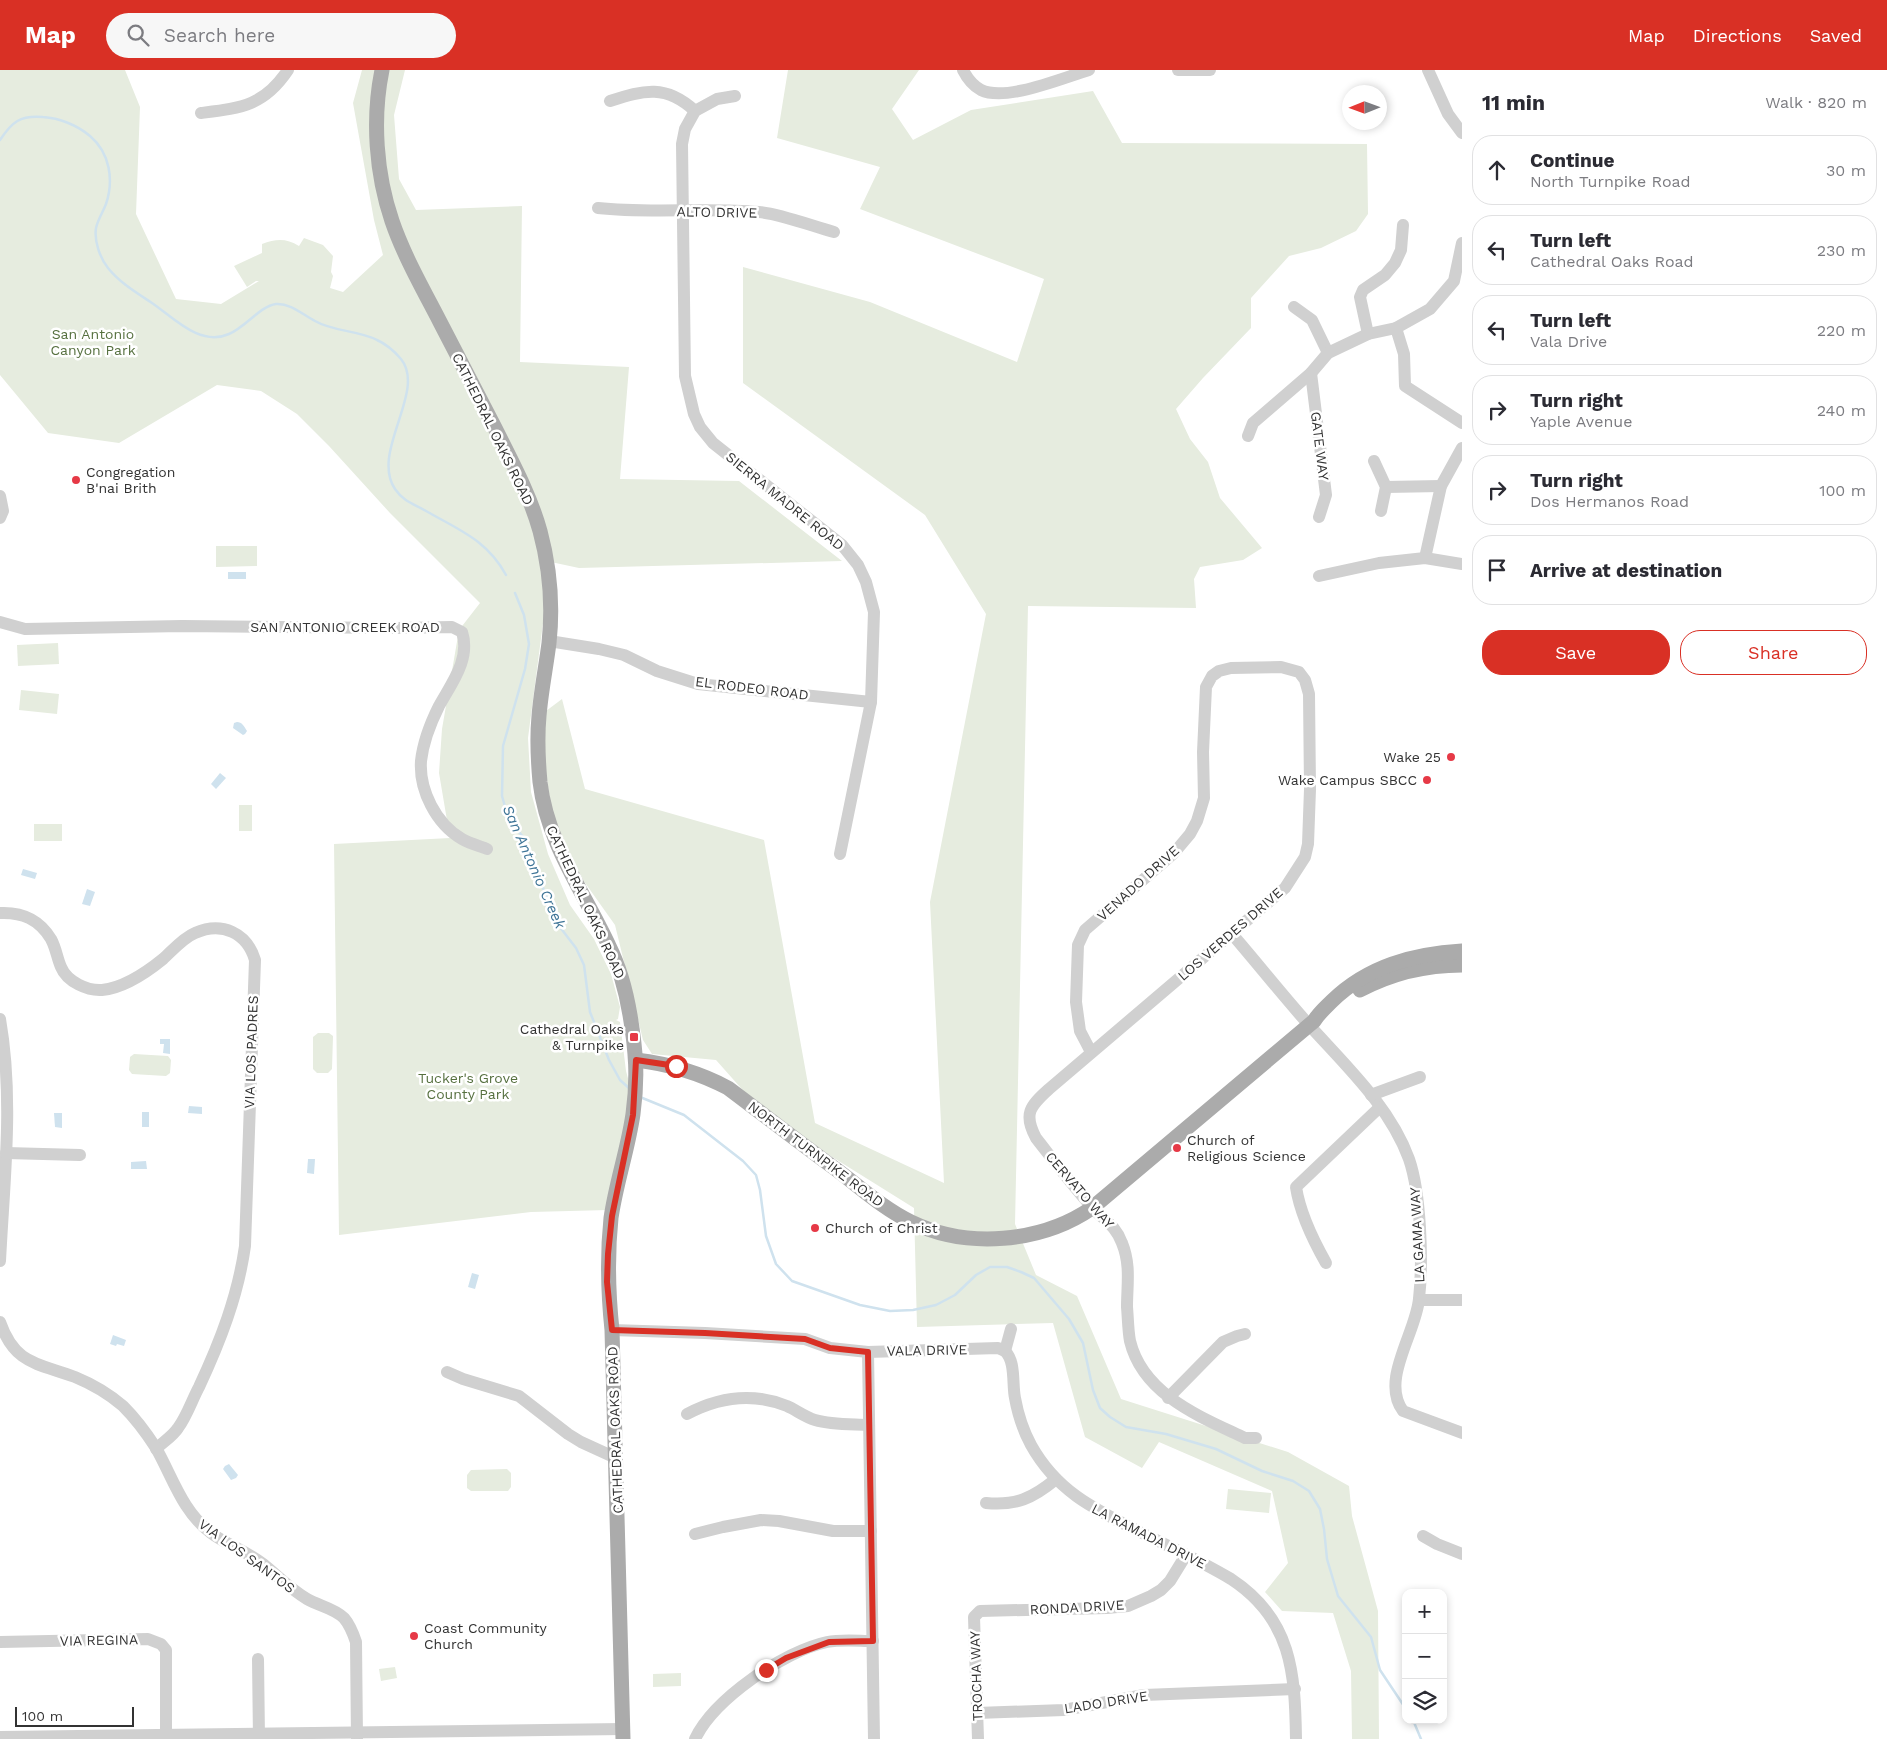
<!DOCTYPE html>
<html lang="en">
<head>
<meta charset="utf-8">
<style>
	body { margin:0; font-family:"Work Sans",sans-serif; background:#f7f7f7; color:#2b2b33 }
	.controls { position:absolute; right:15px; bottom:15px; display:grid; overflow:hidden; border-radius:10px; box-shadow:0 2px 8px #0003 }
	.controls button { width:45px; height:45px; display:grid; place-items:center; padding:0; border:0; border-bottom:1px solid #e1e1e2; background:#fff; color:#2b2b33; font:25px sans-serif }
	.compass { position:absolute; left:1342px; top:15px; width:45px; height:45px; border-radius:50%; background:#fff; box-shadow:0 2px 8px #0003; rotate:269deg }
	.scale { position:absolute; left:15px; bottom:12px; width:119px; box-sizing:border-box; padding-left:5px; border:2px solid #333; border-top:0; font-size:14px; line-height:18px; white-space:nowrap; color:#333; -webkit-text-stroke:4px #fff; paint-order:stroke }
	.stop { position:absolute; width:15px; height:15px; margin:-11px; border:4px solid #d93025; border-radius:50%; background:#fff }
	.stop.end { background:#d93025; border-color:#fff; box-shadow:0 1px 5px #0008 }
	.list { margin:0; padding:0; list-style:none }
	h2 { display:flex; justify-content:space-between; align-items:center; height:65px; margin:0; padding:0 20px; font-size:21px }
	h2 small { font-size:16px; font-weight:400; color:#7c7c81 }
	.list li { display:grid; grid-template-columns:32px 1fr auto; gap:15px; align-items:center; box-sizing:border-box; height:70px; margin:0 10px 10px; padding:0 10px; border:1px solid #e1e1e2; border-radius:20px }
	.list b { display:block; font-size:19px; white-space:nowrap }
	.list p { margin:0; font-size:16px; white-space:nowrap; color:#7c7c81 }
	.list em { font-size:16px; font-style:normal; color:#7c7c81 }
	.actions { display:flex; gap:10px; padding:15px 20px }
	.actions a { flex:1; padding:11px 0; border:1px solid #d93025; border-radius:20px; text-align:center; font-size:18px; color:#d93025 }
	.actions .main { background:#d93025; color:#fff }
	.icon { flex:none; width:28px; height:28px; fill:none; stroke:currentColor; stroke-width:2; stroke-linecap:round; stroke-linejoin:round }
	.map { position:relative; flex:none; width:1462px; height:1669px; overflow:hidden }
	header { display:flex; align-items:center; gap:30px; box-sizing:border-box; height:70px; padding:0 25px; background:#d93025; color:#fff }
	header strong { font-size:24px }
	nav { display:flex; gap:28px; margin-inline-start:auto; font-size:18px }
	.search { width:350px; height:45px; background:#f7f7f7; display:flex; align-items:center; gap:12px; box-sizing:border-box; padding:0 18px; border-radius:28px; color:#7c7c81; font-size:19px }
	main { display:flex }
	aside { flex:1; background:#fff }
	.map>svg:first-child { display:block }
	.green { fill:#e6ecdf }
	.water { fill:#cfe2ee }
	.lines { fill:none; stroke-linecap:round; stroke-linejoin:round }
	.stream { stroke:#cfe2ee; stroke-width:2.5 }
	.minor { stroke:#d0d0d0; stroke-width:12 }
	.major { stroke:#ababab; stroke-width:15 }
	.route { stroke:#d93025; stroke-width:6 }
	.poi-dot { fill:#e63946; stroke:#fff; stroke-width:2 }
	.labels { text-anchor:middle; dominant-baseline:central; stroke-width:5; stroke-linejoin:round; paint-order:stroke }
	.street-label { font-size:14px; fill:#333; stroke:#fff }
	.park-label { font-size:14px; fill:#56703f; stroke:#fff }
	.poi-label { font-size:14px; fill:#333; stroke:#fff; text-anchor:start }
	.water-label { font-size:15px; font-style:italic; fill:#3f7597; stroke:#fff }
</style>
</head>
<body>
<header>
<strong>Map</strong>
<div class="search"><svg class="icon" aria-label="search" viewBox="0 0 24 24"><circle cx="10" cy="10" r="6"/><path d="M15 15l6 6"/></svg>Search here</div>
<nav><a>Map</a><a>Directions</a><a>Saved</a></nav>
</header>
<main>
<div class="map">
<svg width="1462" height="1669" viewBox="0 0 1462 1669">
	<rect width="100%" height="100%" fill="#fff"/>
	<g class="green">
		<path d="M0 0H125L140 37 136 144 176 229 221 234 259 211H256L247 217 234 196 262 183V174C276 169 286 168 299 176L304 168 323 175 333 186 331 202 333 206 330 218 343 222 383 185 374 150 353 33 362 0H405L394 45 399 109 416 140 522 136 520 292 629 297 620 409 739 411 842 491 579 498 551 492 528 668 531 722 548 784 570 835 594 869 611 904 620 937 618 949 616 950 620 952 626 1001 631 1020 608 1140 531 1142 339 1165 334 774 450 768 439 703 442 659 459 560 480 533 390 443 329 376 297 344 261 321 217 315 119 373 48 363 0 305Z"/>
		<polygon points="788,0 919,0 892,39 913,70 971,40 1093,21 1122,73 1367,74 1368,144 1356,161 1321,178 1289,186 1251,228 1251,258 1203,308 1176,339 1190,369 1208,392 1220,428 1262,478 1243,490 1200,497 1194,509 1196,538 1028,536 1015,1154 1036,1205 1077,1226 1121,1329 1288,1382 1349,1416 1352,1446 1378,1541 1379,1669 1352,1669 1351,1601 1333,1543 1282,1541 1265,1522 1288,1493 1272,1421 1159,1372 1142,1398 1085,1367 1053,1253 917,1257 914,1138 765,1045 716,990 652,984 643,970 615,855 556,772 538,647 562,629 585,719 764,770 815,1053 944,1113 930,832 986,544 925,445 743,313 743,197 870,232 1017,292 1044,209 860,139 880,97 777,68"/>
		<polygon points="216,476 257,476 257,496 216,497"/>
		<polygon points="58,573 59,594 18,596 17,575"/>
		<polygon points="21,620 59,624 57,644 19,640"/>
		<rect x="239" y="735" width="13" height="26"/>
		<rect x="34" y="754" width="28" height="17"/>
		<polygon points="318,963 329,963 333,966 332,999 328,1003 317,1003 313,999 313,967"/>
		<polygon points="134,984 168,986 171,990 170,1003 166,1006 132,1004 129,1000 130,987"/>
		<polygon points="507,1399 511,1403 511,1417 508,1421 471,1421 467,1418 467,1405 471,1400"/>
		<polygon points="1228,1419 1271,1423 1269,1443 1226,1439"/>
		<polygon points="395,1597 397,1608 381,1611 379,1599"/>
		<polygon points="681,1603 681,1616 653,1617 653,1604"/>
	</g>
	<g class="water">
		<rect x="228" y="502" width="18" height="7"/>
		<path d="M237 652C242 652 244 656 247 661L245 664 243 665 233 658 234 653Z"/>
		<polygon points="220,703 226,708 216,719 211,714"/>
		<polygon points="23,799 37,803 35,809 21,805"/>
		<polygon points="87,819 95,822 90,836 82,834"/>
		<polygon points="160,969 170,969 170,984 163,983 164,974 160,974"/>
		<polygon points="189,1036 202,1037 202,1044 188,1043"/>
		<rect x="142" y="1042" width="7" height="15"/>
		<polygon points="54,1043 62,1043 62,1058 55,1057"/>
		<polygon points="308,1089 315,1089 314,1104 307,1103"/>
		<polygon points="146,1091 147,1099 131,1099 131,1092"/>
		<polygon points="472,1203 479,1205 475,1219 468,1217"/>
		<polygon points="113,1265 126,1270 124,1276 117,1274 116,1276 110,1274"/>
		<polygon points="229,1394 238,1405 236,1408 231,1410 223,1399 225,1396"/>
	</g>
	<g class="lines">
		<g class="stream">
			<path d="M0 70C12 52 20 45 43 47 59 48 77 55 90 66 110 83 114 110 106 134 103 142 98 149 96 158 94 171 100 188 108 198 120 213 137 223 152 233 174 248 200 277 229 264 246 257 260 236 276 234 291 233 303 245 315 251 334 262 358 260 377 270 386 274 395 282 401 289 427 321 370 382 395 419 403 431 414 434 426 441 459 460 487 470 506 505"/>
			<polyline points="515,523 524,545 529,574 525,599 503,676 502,726 506,740 513,755 524,768 556,852 576,878 584,895 590,942 609,990 620,1010 630,1019"/>
			<polyline points="640,1027 684,1045 743,1091 756,1105 760,1120 766,1166 776,1194 792,1211 860,1235 890,1241 913,1240 936,1235 955,1225 976,1205 990,1197 1007,1197 1021,1202 1034,1208 1069,1249 1083,1273 1093,1320 1100,1338 1110,1347 1126,1357 1166,1364 1216,1379 1262,1401 1293,1411 1309,1421 1320,1439 1324,1459 1327,1489 1338,1526 1371,1567 1380,1600 1406,1639"/>
			<polyline points="1413,1650 1421,1669"/>
		</g>
		<g class="minor">
			<path d="M963 0C967 8 972 15 981 20 1006 32 1062 8 1089 0"/>
			<polyline points="1178,0 1210,0"/>
			<polyline points="1428,0 1448,44 1462,63"/>
			<polyline points="735,26 717,29 695,41 685,59 682,74 685,306 694,344 700,357 713,373 842,475 858,495 866,512 874,542 871,632 840,784"/>
			<path d="M610 31C644 20 666 14 695 41"/>
			<path d="M201 43C241 38 264 36 288 0"/>
			<path d="M598 138C652 144 706 137 759 142 781 144 812 156 834 162"/>
			<polyline points="1294,237 1312,250 1328,283"/>
			<polyline points="1396,258 1404,284 1405,316 1462,353"/>
			<polyline points="1368,264 1360,227 1363,220 1385,205 1395,193 1401,180 1403,155"/>
			<polyline points="1311,303 1326,425 1319,447"/>
			<polyline points="1248,366 1253,353 1311,303 1328,283 1368,264 1396,258 1430,239 1454,211 1462,173"/>
			<polyline points="1374,391 1386,417 1381,441"/>
			<polyline points="1386,417 1441,416"/>
			<polyline points="0,426 3,441 0,448"/>
			<polyline points="1425,488 1441,416 1462,378"/>
			<polyline points="1319,506 1379,493 1425,488 1462,494"/>
			<path d="M0 552 25 559 182 556 397 558 452 557 462 562C471 589 451 614 439 636 431 652 423 673 421 691 419 720 436 754 462 769 469 773 479 776 487 779"/>
			<polyline points="549,571 599,579 624,585 657,601 698,614 871,632"/>
			<path d="M0 843C22 842 39 849 51 869 56 878 57 888 61 897 67 912 88 921 102 920 123 918 147 902 163 889 173 880 183 868 195 863 222 851 247 863 255 890L245 1176C238 1226 220 1272 199 1317 192 1330 187 1346 178 1358 173 1366 163 1372 156 1379"/>
			<path d="M1232 864C1258 894 1283 926 1310 956 1347 997 1390 1037 1409 1089 1421 1124 1423 1192 1419 1229 1416 1263 1380 1310 1403 1341L1462 1363"/>
			<path d="M0 949C14 1029 4 1110 0 1191"/>
			<path d="M1091 982 1080 961 1076 932 1078 875 1085 860 1174 783 1190 764 1197 751 1204 728 1203 682 1206 617 1212 606 1219 601 1231 598 1281 597 1299 602 1305 610 1309 624 1310 719 1308 774 1305 787 1285 818 1049 1019C1030 1036 1023 1044 1036 1068 1054 1091 1072 1115 1091 1136 1103 1150 1115 1154 1122 1173 1131 1195 1127 1215 1127 1237 1128 1248 1128 1261 1130 1271 1143 1325 1201 1347 1245 1368H1256"/>
			<polyline points="1371,1025 1420,1007"/>
			<polyline points="6,1083 80,1085"/>
			<path d="M1326 1193C1313 1170 1300 1144 1296 1117L1380 1037"/>
			<polyline points="1419,1230 1462,1230"/>
			<path d="M0 1252C15 1295 38 1293 75 1307 92 1314 109 1324 123 1336 135 1348 147 1364 156 1378 173 1408 182 1441 211 1463 227 1475 247 1481 263 1494 278 1506 290 1519 307 1529 319 1536 334 1538 344 1548 350 1555 353 1563 356 1572L357 1669"/>
			<polyline points="612,1260 705,1263 805,1269 830,1278 868,1282 998,1278 1005,1281"/>
			<path d="M1005 1281C1016 1292 1012 1314 1015 1328 1018 1345 1023 1360 1031 1375 1056 1420 1092 1438 1136 1460 1168 1476 1201 1491 1231 1509 1292 1549 1295 1603 1296 1669"/>
			<polyline points="1005,1281 1011,1259"/>
			<polyline points="868,1282 874,1669"/>
			<polyline points="447,1302 463,1309 519,1326 568,1364 581,1372 616,1388"/>
			<polyline points="1168,1328 1223,1272 1237,1266 1245,1264"/>
			<path d="M687 1344C719 1327 752 1322 787 1336 796 1340 805 1347 815 1350 832 1355 851 1354 869 1355"/>
			<path d="M986 1433C1016 1436 1033 1428 1056 1409"/>
			<polyline points="695,1464 723,1457 761,1450 779,1451 833,1461 871,1461"/>
			<polyline points="1423,1466 1437,1474 1462,1484"/>
			<polyline points="0,1572 148,1569 161,1574 166,1580 166,1669"/>
			<polyline points="258,1589 259,1669"/>
			<polyline points="977,1643 1064,1640 1144,1625 1295,1619"/>
			<polyline points="0,1667 623,1659"/>
			<path d="M695 1669C714 1629 784 1581 827 1572 842 1569 859 1571 873 1571"/>
			<polyline points="978,1669 974,1547 980,1541 1107,1538 1128,1536 1151,1526 1161,1520 1170,1511 1186,1485"/>
		</g>
		<g class="major">
			<path d="M382 0C372 49 376 104 392 151 404 186 423 219 440 252 459 288 477 323 495 358 512 392 530 425 540 461 550 498 553 536 549 573 546 597 541 621 539 646 537 667 538 690 540 712 547 773 584 822 609 876 620 898 626 921 630 945 636 981 638 1008 633 1044 628 1079 616 1113 611 1148 607 1186 608 1222 612 1260L623 1669"/>
			<path d="M1360 920C1392 903 1426 895 1462 895"/>
			<path d="M636 990C670 994 698 1002 728 1018 764 1045 800 1073 837 1100 861 1118 884 1139 911 1152 967 1179 1041 1173 1092 1138L1314 951C1319 943 1325 938 1332 931 1368 896 1413 884 1462 881"/>
		</g>
	</g>
	<g class="lines">
		<polyline class="route" points="676,996 636,990 633,1045 612,1146 608,1184 607,1212 612,1260 705,1263 805,1269 830,1278 868,1282 873,1571 829,1572 786,1588 766,1600"/>
	</g>
	<g class="poi-dot">
		<circle cx="76" cy="410" r="5"/>
		<circle cx="1451" cy="687" r="5"/>
		<circle cx="1427" cy="710" r="5"/>
		<rect x="629" y="962" width="10" height="10" rx="2.5"/>
		<circle cx="1177" cy="1078" r="5"/>
		<circle cx="815" cy="1158" r="5"/>
		<circle cx="414" cy="1566" r="5"/>
	</g>
	<g class="labels">
		<g class="street-label">
			<text transform="translate(717 142) rotate(1)">ALTO DRIVE</text>
			<text transform="translate(493 359) rotate(64)">CATHEDRAL OAKS ROAD</text>
			<text transform="translate(1320 376) rotate(83)">GATE WAY</text>
			<text transform="translate(785 431) rotate(39)">SIERRA MADRE ROAD</text>
			<text x="345" y="557">SAN ANTONIO CREEK ROAD</text>
			<text transform="translate(752 618) rotate(7)">EL RODEO ROAD</text>
			<text transform="translate(1138 813) rotate(-42)">VENADO DRIVE</text>
			<text transform="translate(586 832) rotate(65)">CATHEDRAL OAKS ROAD</text>
			<text transform="translate(1230 864) rotate(-41)">LOS VERDES DRIVE</text>
			<text transform="translate(251 982) rotate(-88)">VIA LOS PADRES</text>
			<text transform="translate(816 1084) rotate(37)">NORTH TURNPIKE ROAD</text>
			<text transform="translate(1080 1120) rotate(49)">CERVATO WAY</text>
			<text transform="translate(1417 1165) rotate(-93)">LA GAMA WAY</text>
			<text transform="translate(927 1280) rotate(-1)">VALA DRIVE</text>
			<text transform="translate(615 1360) rotate(-92)">CATHEDRAL OAKS ROAD</text>
			<text transform="translate(1149 1466) rotate(27)">LA RAMADA DRIVE</text>
			<text transform="translate(247 1486) rotate(36)">VIA LOS SANTOS</text>
			<text transform="translate(1077 1537) rotate(-3)">RONDA DRIVE</text>
			<text transform="translate(99 1570) rotate(-1)">VIA REGINA</text>
			<text transform="translate(976 1606) rotate(-92)">TROCHA WAY</text>
			<text transform="translate(1106 1632) rotate(-9)">LADO DRIVE</text>
		</g>
		<g class="park-label">
			<text x="93" y="264">San Antonio<tspan x="93" dy="16">Canyon Park</tspan></text>
			<text x="468" y="1008">Tucker's Grove<tspan x="468" dy="16">County Park</tspan></text>
		</g>
		<g class="poi-label">
			<text x="86" y="402">Congregation<tspan x="86" dy="16">B'nai Brith</tspan></text>
			<text x="1441" y="687" text-anchor="end">Wake 25</text>
			<text x="1417" y="710" text-anchor="end">Wake Campus SBCC</text>
			<text x="624" y="959" text-anchor="end">Cathedral Oaks<tspan x="624" dy="16">&amp; Turnpike</tspan></text>
			<text x="1187" y="1070">Church of<tspan x="1187" dy="16">Religious Science</tspan></text>
			<text x="825" y="1158">Church of Christ</text>
			<text x="424" y="1558">Coast Community<tspan x="424" dy="16">Church</tspan></text>
		</g>
		<g class="water-label">
			<text transform="translate(534 797) rotate(66)">San Antonio Creek</text>
		</g>
	</g>
</svg>
<div class="controls">
<button>+</button>
<button>−</button>
<button><svg class="icon" aria-label="layers" viewBox="0 0 24 24"><path d="M12 4l9 5-9 5-9-5zM3 14l9 5 9-5"/></svg></button>
</div>
<svg class="compass" viewBox="-18 -18 36 36"><path d="M0-13l5 13h-10z" fill="#e53935"/><path d="M0 13l5-13h-10z" fill="#7c7c81"/></svg>
<div class="scale">100 m</div>
<div class="stop" style="left:676px;top:996px"></div>
<div class="stop end" style="left:766px;top:1600px"></div>
</div>
<aside>
<h2>11 min<small>Walk · 820 m</small></h2>
<ul class="list">
<li><svg class="icon" aria-label="ahead" viewBox="0 0 24 24"><path d="M12 20V5M6 11l6-6 6 6"/></svg><div><b>Continue</b><p>North Turnpike Road</p></div><em>30 m</em></li>
<li><svg class="icon" aria-label="left" viewBox="0 0 24 24"><path d="M17 20v-9H6M10 6l-5 5 5 5"/></svg><div><b>Turn left</b><p>Cathedral Oaks Road</p></div><em>230 m</em></li>
<li><svg class="icon" aria-label="left" viewBox="0 0 24 24"><path d="M17 20v-9H6M10 6l-5 5 5 5"/></svg><div><b>Turn left</b><p>Vala Drive</p></div><em>220 m</em></li>
<li><svg class="icon" aria-label="right" viewBox="0 0 24 24"><path d="M7 20v-9h11M14 6l5 5-5 5"/></svg><div><b>Turn right</b><p>Yaple Avenue</p></div><em>240 m</em></li>
<li><svg class="icon" aria-label="right" viewBox="0 0 24 24"><path d="M7 20v-9h11M14 6l5 5-5 5"/></svg><div><b>Turn right</b><p>Dos Hermanos Road</p></div><em>100 m</em></li>
<li><svg class="icon" aria-label="arrive" viewBox="0 0 24 24"><path d="M6 21V4h12l-3 4 3 4H6"/></svg><div><b>Arrive at destination</b></div></li>
</ul>
<div class="actions"><a class="main">Save</a><a>Share</a></div>
</aside>
</main>
</body>
</html>
